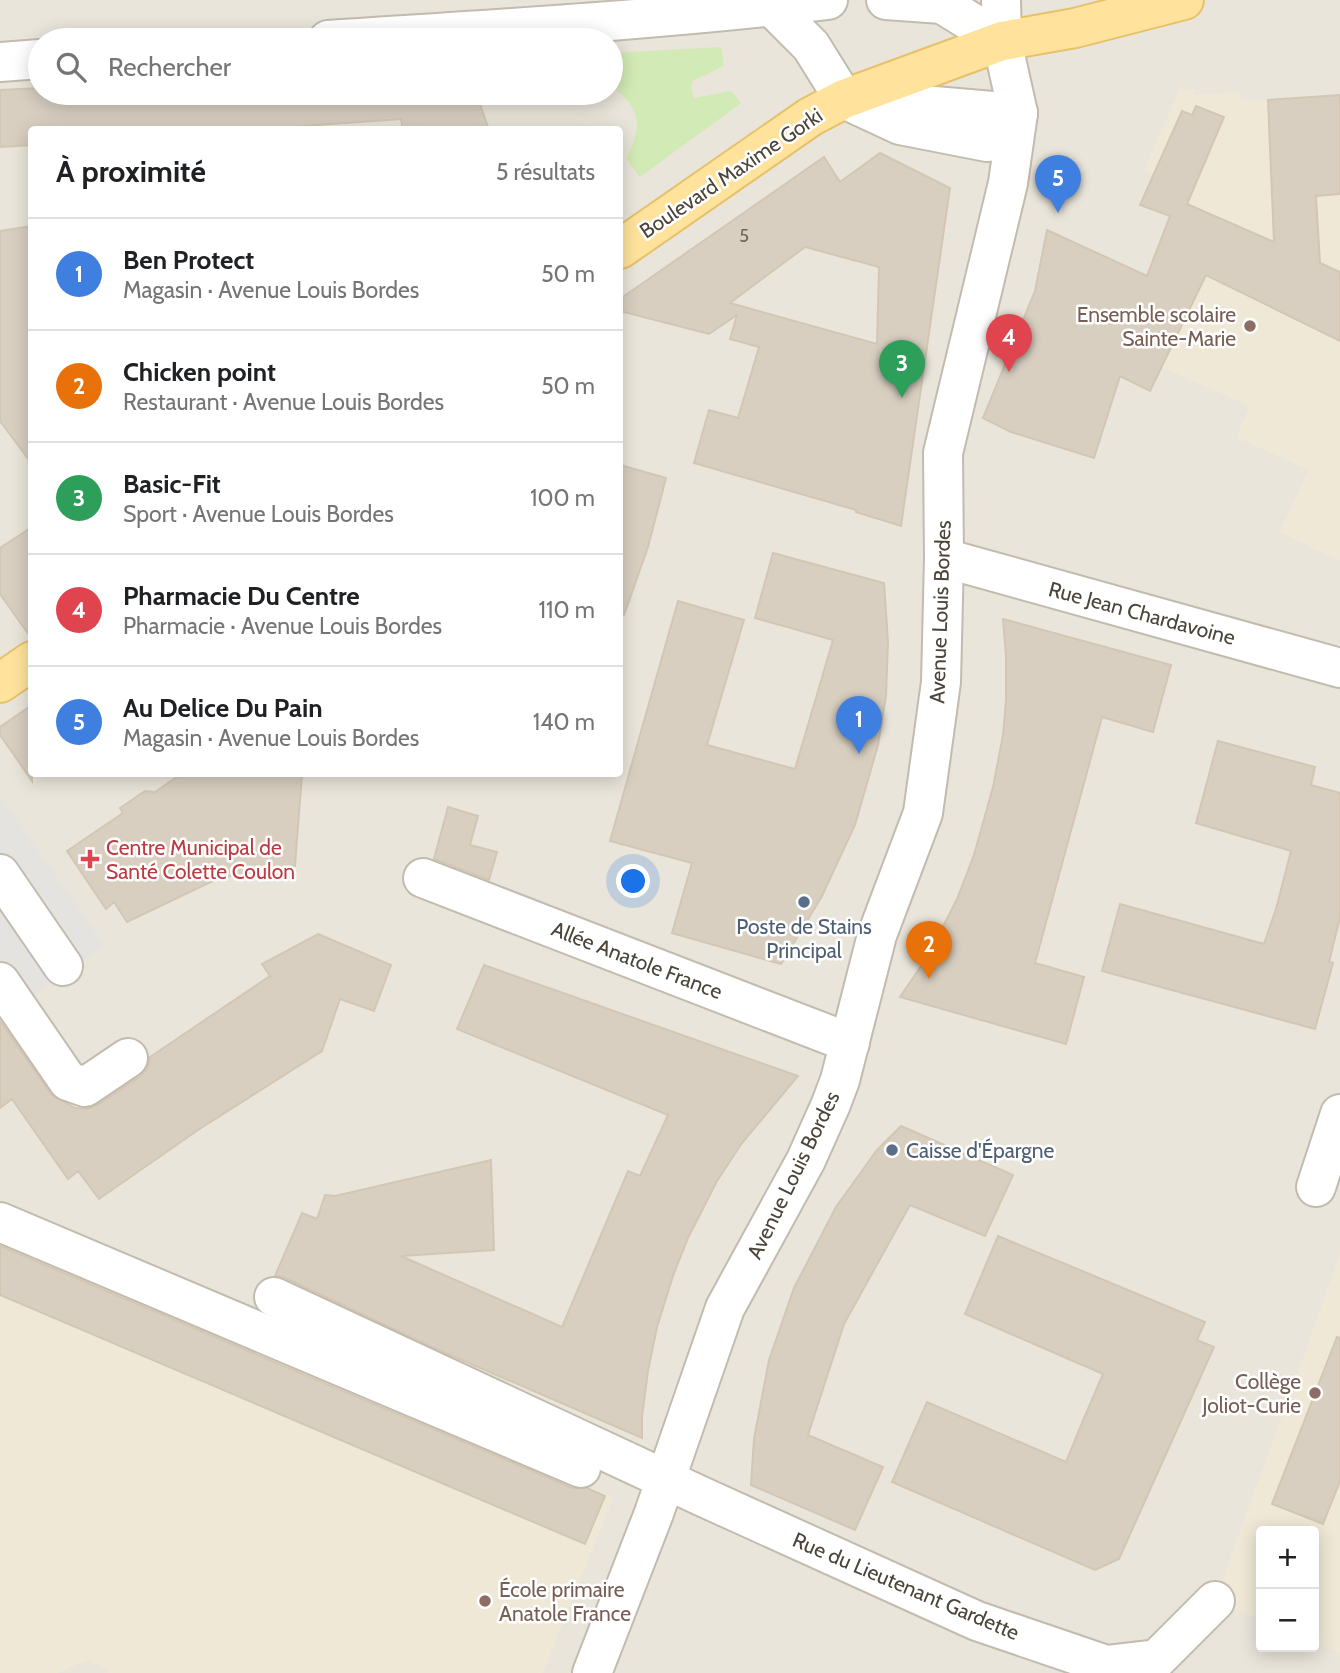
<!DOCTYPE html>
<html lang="fr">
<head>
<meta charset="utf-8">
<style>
	body { margin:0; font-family:Cabin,sans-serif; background:#f2f2f2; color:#202124 }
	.controls { position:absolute; right:21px; bottom:21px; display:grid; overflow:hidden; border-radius:7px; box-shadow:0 4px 18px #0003 }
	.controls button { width:63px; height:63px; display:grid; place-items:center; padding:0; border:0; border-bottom:2px solid #e0e0e0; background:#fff; color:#202124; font:35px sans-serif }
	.you { position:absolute; left:634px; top:882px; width:24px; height:24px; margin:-18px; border:5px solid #fff; border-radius:50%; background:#1a73e8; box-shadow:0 0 0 10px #1a73e833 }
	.badge { display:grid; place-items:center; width:46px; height:46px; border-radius:50%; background:#fc3f1d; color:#fff; font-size:23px; font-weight:700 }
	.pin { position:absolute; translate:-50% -58px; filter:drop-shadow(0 2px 4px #0008) }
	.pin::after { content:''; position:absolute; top:37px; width:24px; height:21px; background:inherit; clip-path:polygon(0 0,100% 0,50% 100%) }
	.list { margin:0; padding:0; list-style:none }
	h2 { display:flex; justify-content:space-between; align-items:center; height:91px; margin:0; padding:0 28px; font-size:30px }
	h2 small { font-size:23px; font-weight:400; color:#757577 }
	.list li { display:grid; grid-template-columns:46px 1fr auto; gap:21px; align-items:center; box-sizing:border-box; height:112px; padding:0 28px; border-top:2px solid #e0e0e0 }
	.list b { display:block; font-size:26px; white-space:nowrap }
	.list p { margin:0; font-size:23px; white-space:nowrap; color:#757577 }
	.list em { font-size:23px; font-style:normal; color:#757577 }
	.icon { flex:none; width:38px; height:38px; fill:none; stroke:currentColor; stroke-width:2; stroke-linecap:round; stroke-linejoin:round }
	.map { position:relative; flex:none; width:1340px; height:1673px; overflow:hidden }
	.search { position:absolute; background:#fff; box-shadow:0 4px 18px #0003; left:28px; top:28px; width:595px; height:77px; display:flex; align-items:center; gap:18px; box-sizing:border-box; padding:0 24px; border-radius:38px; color:#757577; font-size:26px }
	.panel { position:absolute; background:#fff; box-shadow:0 4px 18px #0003; left:28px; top:126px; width:595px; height:651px; border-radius:7px }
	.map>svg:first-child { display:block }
	.residential { fill:#eae5da; fill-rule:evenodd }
	.education { fill:#efe8d6 }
	.green { fill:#d2eab5 }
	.parking { fill:#e5e3e0 }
	.building { fill:#d8cfc1; stroke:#d3c7b4; stroke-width:2; fill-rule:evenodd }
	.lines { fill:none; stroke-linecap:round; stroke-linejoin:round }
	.minor-casing { stroke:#c2bbae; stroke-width:42 }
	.major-casing { stroke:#e6c16a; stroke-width:42 }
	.minor { stroke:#fff; stroke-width:38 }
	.major { stroke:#ffe39c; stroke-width:38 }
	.education-dot { fill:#8d6e63; stroke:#fff; stroke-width:2.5 }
	.health-dot { fill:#e0444e; stroke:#fff; stroke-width:2.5 }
	.service-dot { fill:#5c6f8a; stroke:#fff; stroke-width:2.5 }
	.labels { text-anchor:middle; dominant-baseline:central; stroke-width:5; stroke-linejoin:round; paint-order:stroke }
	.number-label { font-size:18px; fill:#6e675b }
	.street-label { font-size:21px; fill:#4b4439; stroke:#fff }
	.education-label { font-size:21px; fill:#785e54; stroke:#fff; text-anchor:end }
	.health-label { font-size:21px; fill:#be3a42; stroke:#fff; text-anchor:start }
	.service-label { font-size:21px; fill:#4e5e75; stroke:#fff }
</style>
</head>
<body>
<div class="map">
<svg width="1340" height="1673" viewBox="0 0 1340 1673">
	<rect width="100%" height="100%" fill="#f6f3ec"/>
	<path class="residential" d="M0 0H1340V1673H0ZM40 40H611V93H40ZM32 130H620V774H32ZM1261 1531H1314V1647H1261Z"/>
	<g class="education">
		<polygon points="1195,89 1193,95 1239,92 1240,99 1248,101 1340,95 1340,561 1279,532 1309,470 1236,437 1250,406 1143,359 1160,242 1169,215 1140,205 1154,174 1144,170 1179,90"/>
		<polygon points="0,1228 613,1497 543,1673 108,1673 108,1670 88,1660 58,1673 0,1673"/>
		<polygon points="1340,1255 1340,1653 1314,1642 1314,1531 1261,1531 1261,1620 1215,1601"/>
	</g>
	<path class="green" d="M721 47 724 66 693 81 691 87 694 98 731 91 741 103 640 177 626 158C644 126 640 107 611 86V53Z"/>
	<polygon class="parking" points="0,796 104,945 26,1000 0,962"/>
	<g class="building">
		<polygon points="40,88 40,93 476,93 489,130 403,130 401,119 247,130 32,130 32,145 0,147 0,90"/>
		<polygon points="1340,95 1340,194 1316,196 1320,263 1340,272 1340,341 1206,275 1150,391 1120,376 1094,458 1011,432 983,418 1035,291 1047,230 1147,276 1170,216 1140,205 1182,111 1192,115 1196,106 1224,117 1187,204 1274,242 1268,100"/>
		<path d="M880 153 950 188 901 526 856 512V510L694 463 709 410 738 418 759 347 730 339 737 315 709 334 620 311V299L824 157 840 182ZM805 247 879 267 877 344 730 303Z"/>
		<polygon points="32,226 32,464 0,421 0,231"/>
		<polygon points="620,465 666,478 648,547 624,615 620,614"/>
		<polygon points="32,527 32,639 0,594 0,548"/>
		<polygon points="773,553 884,583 888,642 886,696 878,745 855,825 822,896 781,964 672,933 692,863 610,841 678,601 744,620 707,745 795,769 833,640 755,618"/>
		<polygon points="1003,619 1171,665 1153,732 1102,717 1035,963 1084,977 1066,1044 900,997 928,956 957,899 974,855 993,787 1003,735 1006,700 1006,655"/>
		<polygon points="32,705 32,781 0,735 0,727"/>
		<polygon points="1218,741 1315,767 1311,785 1340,793 1340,917 1329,962 1333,963 1315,1029 1102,971 1120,904 1264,944 1276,909 1291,851 1196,823"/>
		<polygon points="181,774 302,774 295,866 219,878 127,922 114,902 106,909 67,851 123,813 120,808 145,791 155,792"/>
		<polygon points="448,807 478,816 470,845 497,852 489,880 434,859"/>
		<polygon points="318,934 391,965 374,1011 340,999 322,1051 198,1130 99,1199 78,1171 68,1179 12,1099 0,1108 0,1021 51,1094 75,1108 88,1109 97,1105 141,1076 148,1067 150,1057 270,976 262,964"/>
		<polygon points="484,965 798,1076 742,1143 717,1181 688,1238 674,1273 657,1327 648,1371 642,1416 642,1438 432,1347 283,1277 275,1276 302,1213 317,1219 325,1195 335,1196 491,1160 494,1250 401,1256 562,1327 628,1171 640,1176 668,1115 457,1029"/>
		<polygon points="901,1126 1013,1175 985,1236 910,1205 844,1324 808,1435 883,1467 855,1530 751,1485 754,1439 769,1360 794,1288 836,1207 877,1150"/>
		<polygon points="998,1236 1205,1322 1197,1340 1214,1347 1119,1559 1095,1570 892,1482 927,1402 1066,1462 1082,1423 1103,1374 965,1314"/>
		<polygon points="0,1246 572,1488 587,1488 605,1496 585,1544 0,1295"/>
		<polygon points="1337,1337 1340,1338 1340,1481 1323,1524 1272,1504"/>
	</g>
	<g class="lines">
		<g class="minor-casing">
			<g id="minor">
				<polyline points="886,0 942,4 1002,41"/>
				<polyline points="772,7 811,46 844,99 900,125 987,142 1018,113"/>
				<path d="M328 40C495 29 662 20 828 0"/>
				<polyline points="0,62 40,59"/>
				<polyline points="899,103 1018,113"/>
				<polyline points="944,558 1340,668"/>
				<polyline points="0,874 63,966"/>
				<polyline points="423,878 850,1043"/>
				<polyline points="0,982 68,1081 85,1087 128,1058"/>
				<polyline points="1316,1187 1340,1114"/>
				<polyline points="0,1222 581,1468"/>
				<polyline points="274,1297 701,1496 977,1621 1106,1665 1157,1659 1215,1601"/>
				<polyline points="592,1673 654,1513 725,1308 806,1160 831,1104 840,1080 877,935 923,813 941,682 944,558 943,453 1008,183 1018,113 1002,41 1001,0"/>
			</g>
		</g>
		<g class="major-casing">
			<g id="major">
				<polyline points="620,249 810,117 844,99 1002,41 1075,28 1184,0"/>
				<polyline points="0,683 32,661"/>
			</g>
		</g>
		<use href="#minor" class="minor"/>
		<use href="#major" class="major"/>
	</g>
	<g class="education-dot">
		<circle cx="1250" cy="326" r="7"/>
		<circle cx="1315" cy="1393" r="7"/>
		<circle cx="485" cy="1601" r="7"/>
	</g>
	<path class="health-dot" d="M86.5 848.5h7v7h7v7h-7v7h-7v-7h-7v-7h7z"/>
	<g class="service-dot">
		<circle cx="804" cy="902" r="7"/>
		<circle cx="892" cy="1150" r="7"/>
	</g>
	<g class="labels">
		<g class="number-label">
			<text x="744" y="236">5</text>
		</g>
		<g class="street-label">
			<text transform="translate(731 173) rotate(-34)">Boulevard Maxime Gorki</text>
			<text transform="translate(940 612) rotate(-88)">Avenue Louis Bordes</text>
			<text transform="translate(1142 613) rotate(15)">Rue Jean Chardavoine</text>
			<text transform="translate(637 960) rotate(21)">Allée Anatole France</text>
			<text transform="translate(793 1175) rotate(-64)">Avenue Louis Bordes</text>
			<text transform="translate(906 1586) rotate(23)">Rue du Lieutenant Gardette</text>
		</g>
		<g class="education-label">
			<text x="1236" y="314">Ensemble scolaire<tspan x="1236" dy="24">Sainte-Marie</tspan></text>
			<text x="1301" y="1381">Collège<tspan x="1301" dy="24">Joliot-Curie</tspan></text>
			<text x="499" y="1589" text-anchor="start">École primaire<tspan x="499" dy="24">Anatole France</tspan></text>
		</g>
		<g class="health-label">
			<text x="106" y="847">Centre Municipal de<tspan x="106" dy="24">Santé Colette Coulon</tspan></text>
		</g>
		<g class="service-label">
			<text x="804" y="926">Poste de Stains<tspan x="804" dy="24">Principal</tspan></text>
			<text x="906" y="1150" text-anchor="start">Caisse d'Épargne</text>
		</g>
	</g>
</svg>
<div class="controls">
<button>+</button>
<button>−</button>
</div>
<div class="you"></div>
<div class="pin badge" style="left:859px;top:754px;background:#3f7fe0">1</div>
<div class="pin badge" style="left:929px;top:979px;background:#e8710a">2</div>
<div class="pin badge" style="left:902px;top:398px;background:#2e9e5b">3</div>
<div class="pin badge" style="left:1009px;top:372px;background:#e0444e">4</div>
<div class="pin badge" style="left:1058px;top:213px;background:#3f7fe0">5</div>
<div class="search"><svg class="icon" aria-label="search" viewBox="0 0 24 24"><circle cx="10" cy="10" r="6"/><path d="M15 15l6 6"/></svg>Rechercher</div>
<section class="panel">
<h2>À proximité<small>5 résultats</small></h2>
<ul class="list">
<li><span class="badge" style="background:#3f7fe0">1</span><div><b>Ben Protect</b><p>Magasin · Avenue Louis Bordes</p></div><em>50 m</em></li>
<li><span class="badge" style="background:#e8710a">2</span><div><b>Chicken point</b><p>Restaurant · Avenue Louis Bordes</p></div><em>50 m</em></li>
<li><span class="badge" style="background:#2e9e5b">3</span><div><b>Basic-Fit</b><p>Sport · Avenue Louis Bordes</p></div><em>100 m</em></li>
<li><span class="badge" style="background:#e0444e">4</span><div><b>Pharmacie Du Centre</b><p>Pharmacie · Avenue Louis Bordes</p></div><em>110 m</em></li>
<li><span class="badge" style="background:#3f7fe0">5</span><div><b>Au Delice Du Pain</b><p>Magasin · Avenue Louis Bordes</p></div><em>140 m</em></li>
</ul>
</section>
</div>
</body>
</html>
